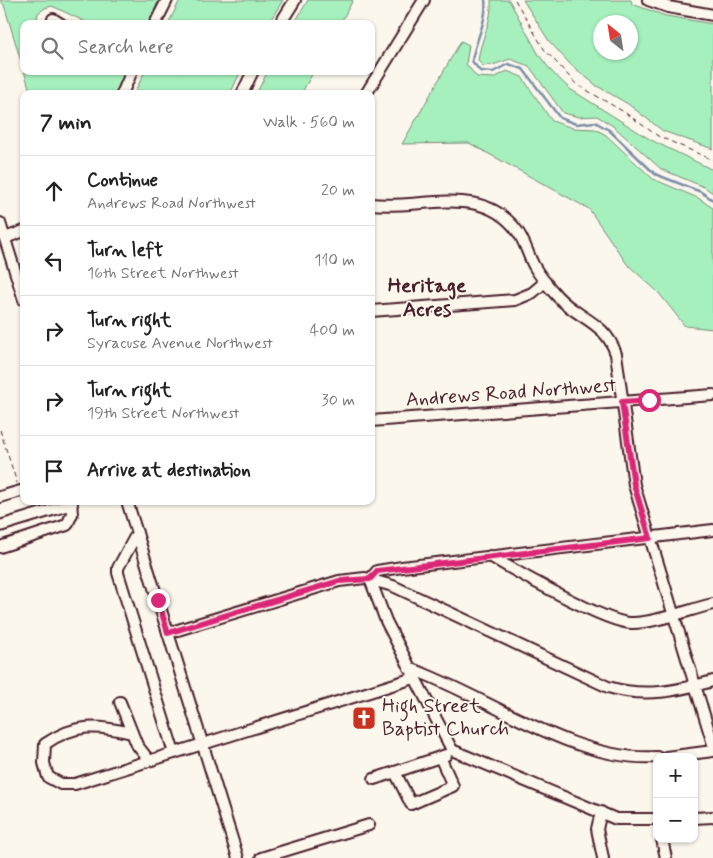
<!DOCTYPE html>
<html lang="en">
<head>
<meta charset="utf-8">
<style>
	body { margin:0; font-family:Mynerve,sans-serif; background:#f2f2f2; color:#222 }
	.controls { position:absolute; right:15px; bottom:15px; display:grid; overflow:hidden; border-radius:10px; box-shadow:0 1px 4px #0004 }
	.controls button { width:45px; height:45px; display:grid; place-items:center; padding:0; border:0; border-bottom:1px solid #e0e0e0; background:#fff; color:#222; font:25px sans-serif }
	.compass { position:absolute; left:593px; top:15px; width:45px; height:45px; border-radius:50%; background:#fff; box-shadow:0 1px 4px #0004; rotate:330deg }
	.stop { position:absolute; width:15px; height:15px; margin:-11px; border:4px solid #db2777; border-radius:50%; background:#fff }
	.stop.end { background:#db2777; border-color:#fff; box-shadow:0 1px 5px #0008 }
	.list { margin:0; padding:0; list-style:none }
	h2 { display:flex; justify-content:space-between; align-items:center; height:65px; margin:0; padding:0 20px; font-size:21px }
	h2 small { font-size:16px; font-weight:400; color:#767676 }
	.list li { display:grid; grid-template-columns:32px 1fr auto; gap:15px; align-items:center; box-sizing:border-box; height:70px; padding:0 20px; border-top:1px solid #e0e0e0 }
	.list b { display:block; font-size:19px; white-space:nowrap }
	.list p { margin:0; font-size:16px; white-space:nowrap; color:#767676 }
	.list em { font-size:16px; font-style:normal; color:#767676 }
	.icon { flex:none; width:28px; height:28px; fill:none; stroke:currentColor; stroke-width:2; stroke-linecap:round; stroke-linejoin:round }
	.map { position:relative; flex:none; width:713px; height:858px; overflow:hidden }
	.search { position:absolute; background:#fff; box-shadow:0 1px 4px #0004; left:20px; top:20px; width:355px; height:55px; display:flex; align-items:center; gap:12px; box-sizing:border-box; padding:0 18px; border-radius:10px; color:#767676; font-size:19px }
	.panel { position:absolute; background:#fff; box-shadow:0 1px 4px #0004; left:20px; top:90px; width:355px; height:415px; border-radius:10px }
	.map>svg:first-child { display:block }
	.green { fill:#a6f0be; stroke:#788874; fill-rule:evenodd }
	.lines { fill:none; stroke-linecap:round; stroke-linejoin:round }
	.stream { stroke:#7c8eaa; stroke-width:2.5 }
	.minor-casing { stroke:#4a1f2b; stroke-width:14 }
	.path { stroke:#4a1f2b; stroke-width:1; stroke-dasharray:5 4; stroke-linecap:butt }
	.minor { stroke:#fbf7ec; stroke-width:10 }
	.route { stroke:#db2777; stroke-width:6 }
	.labels { text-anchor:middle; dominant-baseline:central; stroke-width:4; stroke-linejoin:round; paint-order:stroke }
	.street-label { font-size:20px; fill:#4a1f2b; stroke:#fbf7ec }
	.poi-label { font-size:20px; fill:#4a1f2b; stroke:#fbf7ec; text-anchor:start }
	.neighbourhood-label { font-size:21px; font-weight:bold; fill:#4a1f2b; stroke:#fbf7ec }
</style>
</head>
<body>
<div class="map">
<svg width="713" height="858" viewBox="0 0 713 858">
	<rect width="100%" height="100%" fill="#fbf7ec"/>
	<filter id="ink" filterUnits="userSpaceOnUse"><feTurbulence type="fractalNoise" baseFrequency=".02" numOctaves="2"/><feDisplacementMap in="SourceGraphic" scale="10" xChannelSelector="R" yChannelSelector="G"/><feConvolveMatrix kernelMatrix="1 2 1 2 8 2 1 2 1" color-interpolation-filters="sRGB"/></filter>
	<g filter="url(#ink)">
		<g class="green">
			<polygon points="0,0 159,0 148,24 90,24 52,6 45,8 38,13 37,19 40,24 24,24 24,71 4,5"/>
			<polygon points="180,0 283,0 268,24 168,24"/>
			<polygon points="308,0 353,0 340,24 294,24"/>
			<path d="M491 0H509L539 55 552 72 570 89 651 140 713 170V193L704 187 661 169 613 126 597 116 579 117 563 113 529 66 510 59 493 65 483 66 478 61C480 40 493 21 491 0Z"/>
			<path d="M523 0H631L632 4 666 16 713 24V149L663 131 628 104 597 86 571 65 549 41ZM600 22H630V52H600Z"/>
			<polygon points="461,41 469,45 466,64 477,77 494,78 507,71 522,77 552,121 573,128 595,129 606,135 653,179 698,198 713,208 713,329 685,326 658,292 627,264 589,209 469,143 402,144"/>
			<polygon points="24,71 128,71 117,94 31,94"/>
			<polygon points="145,71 241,71 230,94 134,94"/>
			<polygon points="268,71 314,71 301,94 256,94"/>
		</g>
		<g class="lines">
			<path class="stream" d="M485 0C488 21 475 40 472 61L480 71 493 72 508 64 523 69 560 118 576 124 595 122 609 130 655 174 701 192 713 200"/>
			<g class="minor-casing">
				<g id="minor">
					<polyline points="648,0 668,7 713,15"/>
					<polyline points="53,19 61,24"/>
					<polyline points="155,24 167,0"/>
					<polyline points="280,24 295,0"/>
					<polyline points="122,94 132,71"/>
					<polyline points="242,94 253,71"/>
					<polyline points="366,94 424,0"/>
					<path d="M371 204C422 210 482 182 518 232 525 242 528 255 534 266 540 277 549 287 557 296 578 319 605 321 616 354L634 485 713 744"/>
					<polyline points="0,223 24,300"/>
					<polyline points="5,238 24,231"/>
					<polyline points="371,311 515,300 532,293 545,282"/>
					<polyline points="371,421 713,395"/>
					<polyline points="0,497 24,490"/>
					<polyline points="127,501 238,858"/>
					<polyline points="0,526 72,504"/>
					<polyline points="137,533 118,568 118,573 174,753"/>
					<polyline points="0,547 67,525 72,514 71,501"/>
					<path d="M490 556C515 571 606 623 631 623 652 624 691 609 713 604"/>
					<polyline points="370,579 386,621 452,750 616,819 657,819"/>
					<polyline points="370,579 377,571 402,567 713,530"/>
					<path d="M168 633 339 581 365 578 393 586 608 687C645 698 676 691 713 681"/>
					<path d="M409 668C486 695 574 763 657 757"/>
					<polyline points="120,702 137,745 148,759"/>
					<path d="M132 733C98 725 75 723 45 744L44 763 48 777 61 784H75L414 678"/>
					<polyline points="666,757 713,751"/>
					<polyline points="395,772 411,804 453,786 440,757"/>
					<polyline points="374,779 446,755"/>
					<polyline points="601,812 597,829 603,858"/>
					<polyline points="694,818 713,817"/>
					<polyline points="662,839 666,858"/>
					<polyline points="261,858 369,825"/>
				</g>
			</g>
			<g class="path">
				<polyline points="515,0 544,49 576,84 624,112 658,136 713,160"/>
				<polyline points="0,430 17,483"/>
			</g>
			<use href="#minor" class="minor"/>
		</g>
	</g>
	<g class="lines" filter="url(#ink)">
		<polyline class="route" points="158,600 168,633 339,581 370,579 377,571 650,538 634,485 622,402 649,400"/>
	</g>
	<defs>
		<g id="church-square" transform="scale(1.25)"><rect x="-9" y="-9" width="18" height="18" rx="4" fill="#c8321e" stroke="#fbf7ec"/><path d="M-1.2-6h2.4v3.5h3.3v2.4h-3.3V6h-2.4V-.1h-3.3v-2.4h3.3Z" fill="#fff"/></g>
	</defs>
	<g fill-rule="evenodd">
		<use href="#church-square" x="364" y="718"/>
	</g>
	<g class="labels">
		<g class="street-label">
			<text transform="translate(511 393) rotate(-4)">Andrews Road Northwest</text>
		</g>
		<g class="poi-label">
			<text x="382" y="706">High Street<tspan x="382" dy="23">Baptist Church</tspan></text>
		</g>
		<g class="neighbourhood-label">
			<text x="427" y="286">Heritage<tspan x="427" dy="24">Acres</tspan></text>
		</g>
	</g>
</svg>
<div class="controls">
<button>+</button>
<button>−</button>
</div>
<svg class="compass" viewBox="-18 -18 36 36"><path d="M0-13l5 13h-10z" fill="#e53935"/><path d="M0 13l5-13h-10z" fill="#767676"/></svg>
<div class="stop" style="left:649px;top:400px"></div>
<div class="stop end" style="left:158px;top:600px"></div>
<div class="search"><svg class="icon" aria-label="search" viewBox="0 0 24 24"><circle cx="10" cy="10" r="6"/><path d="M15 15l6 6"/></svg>Search here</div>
<section class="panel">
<h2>7 min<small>Walk · 560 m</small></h2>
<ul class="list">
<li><svg class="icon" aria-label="ahead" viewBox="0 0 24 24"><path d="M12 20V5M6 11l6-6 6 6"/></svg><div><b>Continue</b><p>Andrews Road Northwest</p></div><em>20 m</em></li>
<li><svg class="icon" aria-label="left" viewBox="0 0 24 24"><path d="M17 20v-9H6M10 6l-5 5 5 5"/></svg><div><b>Turn left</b><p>16th Street Northwest</p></div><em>110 m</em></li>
<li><svg class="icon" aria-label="right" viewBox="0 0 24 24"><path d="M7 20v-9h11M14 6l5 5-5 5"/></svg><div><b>Turn right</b><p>Syracuse Avenue Northwest</p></div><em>400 m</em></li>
<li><svg class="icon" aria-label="right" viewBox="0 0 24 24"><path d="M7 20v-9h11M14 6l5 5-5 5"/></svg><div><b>Turn right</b><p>19th Street Northwest</p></div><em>30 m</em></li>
<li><svg class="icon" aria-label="arrive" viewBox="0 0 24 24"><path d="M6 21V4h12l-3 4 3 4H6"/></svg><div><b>Arrive at destination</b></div></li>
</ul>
</section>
</div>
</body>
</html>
